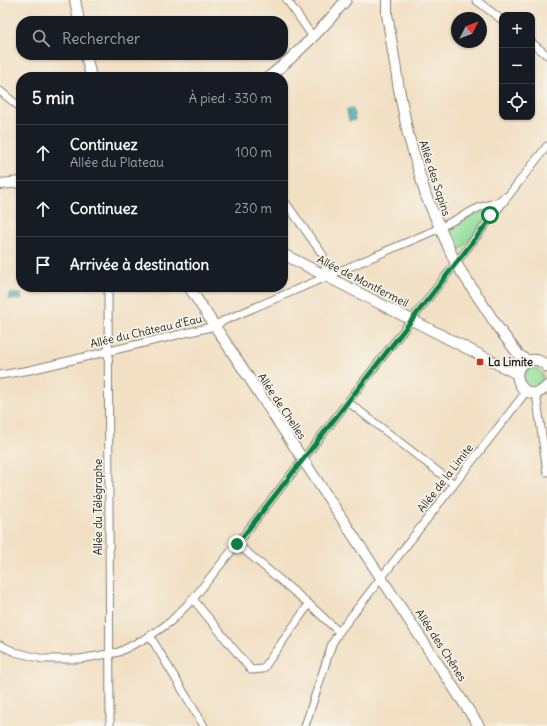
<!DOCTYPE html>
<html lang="fr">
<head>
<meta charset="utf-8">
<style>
	body { margin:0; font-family:Delius,sans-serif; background:#242831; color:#f1f3f6 }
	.controls { position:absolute; right:12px; top:12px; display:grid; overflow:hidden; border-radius:8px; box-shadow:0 1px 3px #0004 }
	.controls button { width:36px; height:36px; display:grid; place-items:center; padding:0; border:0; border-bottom:1px solid #363941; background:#171b24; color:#f1f3f6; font:20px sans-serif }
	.compass { position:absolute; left:451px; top:12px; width:36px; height:36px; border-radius:50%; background:#171b24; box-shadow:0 1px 3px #0004; rotate:48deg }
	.stop { position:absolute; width:12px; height:12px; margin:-9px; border:3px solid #0b8043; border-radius:50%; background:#fff }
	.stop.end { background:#0b8043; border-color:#fff; box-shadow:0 1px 4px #0008 }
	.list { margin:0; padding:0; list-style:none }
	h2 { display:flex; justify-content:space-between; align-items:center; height:52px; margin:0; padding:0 16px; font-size:17px }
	h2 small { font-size:13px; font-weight:400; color:#9ea1a6 }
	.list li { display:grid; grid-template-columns:26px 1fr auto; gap:12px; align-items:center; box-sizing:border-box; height:56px; padding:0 16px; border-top:1px solid #363941 }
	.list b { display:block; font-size:15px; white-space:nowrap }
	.list p { margin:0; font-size:13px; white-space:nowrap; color:#9ea1a6 }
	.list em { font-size:13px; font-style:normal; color:#9ea1a6 }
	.icon { flex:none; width:22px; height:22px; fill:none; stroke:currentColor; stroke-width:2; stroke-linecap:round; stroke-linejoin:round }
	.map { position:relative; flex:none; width:547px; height:726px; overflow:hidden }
	.search { position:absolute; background:#171b24; box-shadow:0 1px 3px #0004; left:16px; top:16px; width:272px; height:44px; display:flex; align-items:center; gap:10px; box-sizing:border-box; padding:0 14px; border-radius:16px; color:#9ea1a6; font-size:15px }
	.panel { position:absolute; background:#171b24; box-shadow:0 1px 3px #0004; left:16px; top:72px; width:272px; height:220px; border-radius:16px }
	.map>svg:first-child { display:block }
	.green { fill:#90dd9a; stroke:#567c5b }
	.water { fill:#42b3b9; stroke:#2f686a }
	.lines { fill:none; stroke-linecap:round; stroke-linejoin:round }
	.street-casing { stroke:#877e70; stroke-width:9 }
	.secondary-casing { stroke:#877e70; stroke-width:12 }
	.street { stroke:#fff; stroke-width:7 }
	.secondary { stroke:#fff; stroke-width:10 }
	.route { stroke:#0b8043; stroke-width:5 }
	.poi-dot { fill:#c8321e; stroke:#f7f3e8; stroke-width:1.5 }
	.labels { text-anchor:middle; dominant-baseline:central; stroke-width:3.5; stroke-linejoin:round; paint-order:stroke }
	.street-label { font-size:11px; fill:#1c1c1c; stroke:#f7f3e8 }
	.poi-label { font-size:11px; font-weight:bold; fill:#1c1c1c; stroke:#f7f3e8; text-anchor:start }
</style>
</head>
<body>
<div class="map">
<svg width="547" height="726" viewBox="0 0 547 726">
	<rect width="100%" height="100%" fill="#f7f3e8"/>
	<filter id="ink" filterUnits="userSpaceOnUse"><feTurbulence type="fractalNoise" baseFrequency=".025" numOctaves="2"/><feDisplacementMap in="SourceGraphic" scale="8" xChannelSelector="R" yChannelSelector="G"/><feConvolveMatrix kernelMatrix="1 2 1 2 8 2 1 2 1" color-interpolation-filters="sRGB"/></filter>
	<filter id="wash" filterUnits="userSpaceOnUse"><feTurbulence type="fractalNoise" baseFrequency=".012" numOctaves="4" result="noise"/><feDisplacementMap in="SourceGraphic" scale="16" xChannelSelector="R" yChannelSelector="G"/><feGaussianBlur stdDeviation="0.9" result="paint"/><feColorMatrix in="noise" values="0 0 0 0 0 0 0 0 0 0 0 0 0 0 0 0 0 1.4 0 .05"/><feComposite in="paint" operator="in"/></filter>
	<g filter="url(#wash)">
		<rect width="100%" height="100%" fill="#f2e0c4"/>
		<g class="green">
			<path d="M483 211 487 213V217L463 248C460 250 457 250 454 248L447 232 448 229 453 224Z"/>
			<circle cx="533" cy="378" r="10"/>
		</g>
		<g class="water">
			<polygon points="353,108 355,120 349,121 347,109"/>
			<polygon points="9,294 21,294 22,299 9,299"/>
		</g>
	</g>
	<g filter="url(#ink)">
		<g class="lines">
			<g class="street-casing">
				<g id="street">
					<polyline points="287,0 313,37"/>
					<polyline points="476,0 502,20"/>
					<polyline points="532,43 547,55"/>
					<polyline points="0,91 21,108"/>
					<polyline points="283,199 323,255 327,276"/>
					<polyline points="108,287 110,726"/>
					<polyline points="0,375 30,370 215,326 223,321 431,232 480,207 498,202 504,197"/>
					<polyline points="536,393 547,472"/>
					<polyline points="348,402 454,484"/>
					<polyline points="237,544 309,604 339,632"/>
					<polyline points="193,599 251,670 263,669 309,604"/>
					<polyline points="150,636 204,726"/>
					<polyline points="0,645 15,652 43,659 80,659 119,652 150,636 170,622 193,599 237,544 547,146"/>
					<polyline points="305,726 332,644 339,632 522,397 525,391"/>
				</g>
			</g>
			<g class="secondary-casing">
				<g id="secondary">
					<polyline points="75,0 79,21"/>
					<polyline points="387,0 387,14 399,89 408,134 426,196 455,262 499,329 519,355 528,361"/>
					<polyline points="86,55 91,77"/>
					<path d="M269 77C297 54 323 29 346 0"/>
					<polyline points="0,184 21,182"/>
					<polyline points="283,254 517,374"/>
					<polyline points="189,287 479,726"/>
					<path d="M547 367C543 362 537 359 531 360 502 365 525 411 547 386"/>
				</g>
			</g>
			<use href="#street" class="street"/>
			<use href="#secondary" class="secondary"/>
		</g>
	</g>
	<g class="lines" filter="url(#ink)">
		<polyline class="route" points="237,544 489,221 490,215"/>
	</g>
	<rect class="poi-dot" x="476" y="358" width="8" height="8" rx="2"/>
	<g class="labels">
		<g class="street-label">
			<text transform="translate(435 178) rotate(72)">Allée des Sapins</text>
			<text transform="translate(363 281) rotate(27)">Allée de Montfermeil</text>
			<text transform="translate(146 331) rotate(-13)">Allée du Château d'Eau</text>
			<text transform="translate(282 406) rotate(56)">Allée de Chelles</text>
			<text transform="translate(445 478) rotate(-52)">Allée de la Limite</text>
			<text transform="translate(98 507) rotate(-90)">Allée du Télégraphe</text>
			<text transform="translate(441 645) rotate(57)">Allée des Chênes</text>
		</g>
		<g class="poi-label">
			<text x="488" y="362">La Limite</text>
		</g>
	</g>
</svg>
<div class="controls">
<button>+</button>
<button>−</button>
<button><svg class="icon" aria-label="locate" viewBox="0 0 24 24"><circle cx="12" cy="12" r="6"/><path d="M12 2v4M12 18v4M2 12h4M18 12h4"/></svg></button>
</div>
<svg class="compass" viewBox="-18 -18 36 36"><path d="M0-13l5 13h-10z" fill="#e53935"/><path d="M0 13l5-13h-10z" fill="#9ea1a6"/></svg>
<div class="stop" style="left:490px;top:215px"></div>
<div class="stop end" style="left:237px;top:544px"></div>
<div class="search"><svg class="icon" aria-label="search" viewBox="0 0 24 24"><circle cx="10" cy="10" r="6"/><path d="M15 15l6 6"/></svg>Rechercher</div>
<section class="panel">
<h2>5 min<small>À pied · 330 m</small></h2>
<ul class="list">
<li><svg class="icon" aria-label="ahead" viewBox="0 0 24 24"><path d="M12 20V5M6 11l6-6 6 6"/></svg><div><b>Continuez</b><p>Allée du Plateau</p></div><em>100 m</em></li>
<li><svg class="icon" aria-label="ahead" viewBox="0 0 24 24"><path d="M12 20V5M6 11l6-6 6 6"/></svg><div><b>Continuez</b></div><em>230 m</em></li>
<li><svg class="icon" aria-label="arrive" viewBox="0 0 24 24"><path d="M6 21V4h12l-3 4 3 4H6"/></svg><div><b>Arrivée à destination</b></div></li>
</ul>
</section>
</div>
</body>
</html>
